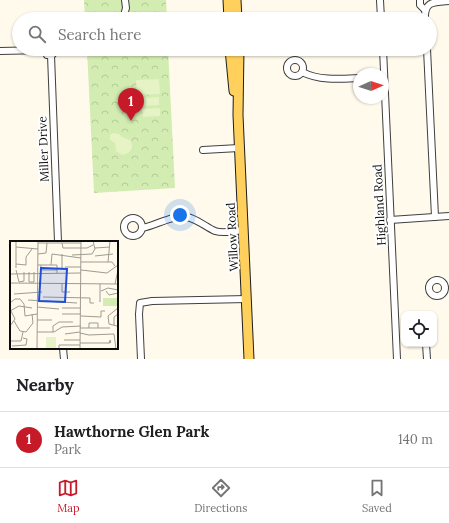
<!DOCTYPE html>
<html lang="en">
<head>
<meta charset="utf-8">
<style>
	body { margin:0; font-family:Lora,serif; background:#f2f2f2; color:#202124 }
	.controls { position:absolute; right:12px; bottom:12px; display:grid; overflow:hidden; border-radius:8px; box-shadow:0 1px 3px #0004 }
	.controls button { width:36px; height:36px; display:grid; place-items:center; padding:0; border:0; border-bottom:1px solid #e0e0e0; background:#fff; color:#202124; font:20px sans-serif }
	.compass { position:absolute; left:353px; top:68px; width:36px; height:36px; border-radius:50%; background:#fff; box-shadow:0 1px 3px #0004; rotate:87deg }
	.you { position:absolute; left:180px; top:215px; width:14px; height:14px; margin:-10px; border:3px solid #fff; border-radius:50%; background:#1a73e8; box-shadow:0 0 0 6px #1a73e833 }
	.badge { display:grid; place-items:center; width:26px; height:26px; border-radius:50%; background:#c71a29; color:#fff; font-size:13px; font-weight:700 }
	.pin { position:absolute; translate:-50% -33px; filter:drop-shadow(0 1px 2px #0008) }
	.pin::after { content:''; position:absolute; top:21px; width:14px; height:12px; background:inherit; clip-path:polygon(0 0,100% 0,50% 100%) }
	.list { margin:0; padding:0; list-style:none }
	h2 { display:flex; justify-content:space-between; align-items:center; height:52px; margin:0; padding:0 16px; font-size:17px }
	h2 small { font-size:13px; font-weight:400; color:#757577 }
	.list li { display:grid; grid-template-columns:26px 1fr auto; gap:12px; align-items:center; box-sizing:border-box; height:56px; padding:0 16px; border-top:1px solid #e0e0e0 }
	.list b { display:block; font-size:15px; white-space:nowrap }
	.list p { margin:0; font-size:13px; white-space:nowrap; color:#757577 }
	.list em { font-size:13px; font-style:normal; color:#757577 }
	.icon { flex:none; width:22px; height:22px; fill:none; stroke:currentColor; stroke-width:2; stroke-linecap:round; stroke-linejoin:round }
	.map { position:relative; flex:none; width:449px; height:359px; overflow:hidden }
	.search { position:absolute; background:#fff; box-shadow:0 1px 3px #0004; left:12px; right:12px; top:12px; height:44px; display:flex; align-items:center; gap:10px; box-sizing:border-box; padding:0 14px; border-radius:22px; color:#757577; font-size:15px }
	.sheet { height:108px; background:#fff }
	nav { display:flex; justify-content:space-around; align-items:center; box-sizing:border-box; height:56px; border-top:1px solid #e0e0e0; background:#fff; font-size:11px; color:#757577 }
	nav a { display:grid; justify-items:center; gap:2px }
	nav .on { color:#c71a29 }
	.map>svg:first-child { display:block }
	.park { fill:url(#park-crowns) }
	.pitch { fill:#e5f3c5 }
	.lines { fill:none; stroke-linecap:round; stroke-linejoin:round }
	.minor-casing { stroke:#3f3f3f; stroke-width:8 }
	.primary-casing { stroke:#1d1d1d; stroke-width:11 }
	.minor { stroke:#fff; stroke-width:6 }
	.primary { stroke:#ffd05c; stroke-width:9 }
	.labels { text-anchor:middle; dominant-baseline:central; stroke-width:4; stroke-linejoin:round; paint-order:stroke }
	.street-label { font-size:12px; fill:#0c0c0c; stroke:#fff }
	.inset-road { fill:none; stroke:#9e9b92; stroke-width:1 }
	.view { fill:#1d4ed8; fill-opacity:0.15; stroke:#1d4ed8; stroke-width:2 }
	.inset-edge { fill:none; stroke:#0c0c0c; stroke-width:2 }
</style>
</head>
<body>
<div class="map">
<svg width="449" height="359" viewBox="0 0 449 359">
	<defs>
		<pattern id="park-crowns" width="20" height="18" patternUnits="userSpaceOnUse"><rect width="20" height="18" fill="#d3ecb2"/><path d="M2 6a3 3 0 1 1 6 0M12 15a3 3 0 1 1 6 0" fill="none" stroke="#b4c998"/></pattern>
	</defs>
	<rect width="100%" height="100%" fill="#fffaec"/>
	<g class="park">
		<polygon points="84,0 166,0 167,19 85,19"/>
		<polygon points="87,49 168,49 175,188 94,193"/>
	</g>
	<g class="pitch">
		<polygon points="159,79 160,94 137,95 136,80"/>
		<polygon points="159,97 159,105 142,106 142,98"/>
		<polygon points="160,108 160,116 143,117 142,109"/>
		<path d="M113 133 119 134 122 137 130 140C135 146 131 154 122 155L116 151 115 143 110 140V135Z"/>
	</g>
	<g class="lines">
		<g class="minor-casing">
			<g id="minor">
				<polyline points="380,0 381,19"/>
				<polyline points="420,0 420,5 425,10"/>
				<polyline points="123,19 126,8 125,0"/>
				<path d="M425 19C424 1 434 2 449 1"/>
				<polyline points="383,49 397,359"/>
				<polyline points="427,49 435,217"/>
				<polyline points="0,51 45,50"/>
				<polyline points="47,55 52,55 55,52 55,49"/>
				<polyline points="51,55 58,242"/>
				<circle cx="295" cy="68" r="8"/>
				<path d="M302 72C320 81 340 79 359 78"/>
				<polyline points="203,150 239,148"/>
				<circle cx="133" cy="227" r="9"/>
				<polyline points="390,220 449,216"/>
				<path d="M142 228C155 226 174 214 187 217 197 219 206 227 215 231 224 234 234 231 243 230"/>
				<circle cx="437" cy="288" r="8"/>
				<polyline points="426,344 427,359"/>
				<polyline points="63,348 64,359"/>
				<polyline points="141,359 139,314 140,303 152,301 247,299"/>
			</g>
		</g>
		<g class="primary-casing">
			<g id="primary">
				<polyline points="228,0 229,19"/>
				<polyline points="236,0 237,19"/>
				<polyline points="230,49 234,91"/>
				<polyline points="239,49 238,115 249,359"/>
			</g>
		</g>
		<use href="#minor" class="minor"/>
		<use href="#primary" class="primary"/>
	</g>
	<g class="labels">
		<g class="street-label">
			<text transform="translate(43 149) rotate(-92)">Miller Drive</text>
			<text transform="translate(379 205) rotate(-93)">Highland Road</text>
			<text transform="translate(232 237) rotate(-93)">Willow Road</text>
		</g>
	</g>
	<g transform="translate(10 241)">
		<rect width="108" height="108" fill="#fffaec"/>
		<path d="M93 57H108V65H93Z" fill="#d3ecb2"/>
		<path d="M36 96H46V108H36Z" fill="#e5f3c5"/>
		<path class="inset-road" d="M28 2H71M52 2 53 7H77L83 4M6 6 28 8M85 7 100 6M28 13 36 12 37 2M52 13V28M82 13 85 8 83 0M62 14 82 13M85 15 103 13M71 21H102L105 25M98 21 100 0M6 23 16 24V16L22 8M28 24H47V32M31 24V29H47M41 24 42 13 71 17M55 26H71M6 27V0M6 29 9 41 14 40V31M71 29 97 32M19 31V41H24V31M97 32 108 24M0 33 71 32M0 42 108 43M52 43V51H60M105 43 108 29M91 50 98 47 108 49M96 50 99 54 108 52M4 53 32 51M33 56 80 57V62H84M18 59 67 62M90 61V43M0 62 5 58H10L14 63 15 75 27 73M27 66 49 68M52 67H71M0 68 5 78 0 85M0 70 9 65 22 67M52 73H71M71 75 91 76V70H95M27 79H42M4 80 10 90 16 91 23 82 22 73M104 84V76L108 73M107 85 99 83 98 75 108 67M70 87H100M79 87V82H88V87M27 91H44L52 86 71 85M43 91V85L49 81H63M70 92 79 94 104 93M55 93 70 91M104 93 106 108M54 99H70M0 100H11L13 91M70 102H100L101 101 100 99 99 102M2 105 16 104 17 98 13 97M27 108 28 0M49 108V104H70M70 108 71 0M73 108H101"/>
		<path class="view" d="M31 27 57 28 55 61 29 60Z"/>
		<rect width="108" height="108" class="inset-edge"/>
	</g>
</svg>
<div class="controls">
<button><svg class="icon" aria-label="locate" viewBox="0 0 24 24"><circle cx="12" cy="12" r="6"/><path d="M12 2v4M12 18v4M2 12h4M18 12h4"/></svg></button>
</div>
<svg class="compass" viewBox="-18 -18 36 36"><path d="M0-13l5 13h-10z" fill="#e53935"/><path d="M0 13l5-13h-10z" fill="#757577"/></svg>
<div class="you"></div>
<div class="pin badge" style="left:131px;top:121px">1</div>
<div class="search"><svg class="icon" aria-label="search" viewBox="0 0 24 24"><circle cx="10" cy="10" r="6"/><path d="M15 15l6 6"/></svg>Search here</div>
</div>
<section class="sheet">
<h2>Nearby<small></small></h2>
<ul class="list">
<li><span class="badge">1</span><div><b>Hawthorne Glen Park</b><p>Park</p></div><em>140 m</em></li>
</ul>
</section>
<nav>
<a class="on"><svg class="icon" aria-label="map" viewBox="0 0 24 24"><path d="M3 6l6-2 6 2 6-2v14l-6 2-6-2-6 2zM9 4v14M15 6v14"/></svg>Map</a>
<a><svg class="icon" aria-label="directions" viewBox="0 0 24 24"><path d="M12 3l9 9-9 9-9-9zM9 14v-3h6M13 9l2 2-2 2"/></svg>Directions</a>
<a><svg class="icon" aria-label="saved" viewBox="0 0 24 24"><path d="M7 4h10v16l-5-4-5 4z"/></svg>Saved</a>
</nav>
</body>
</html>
